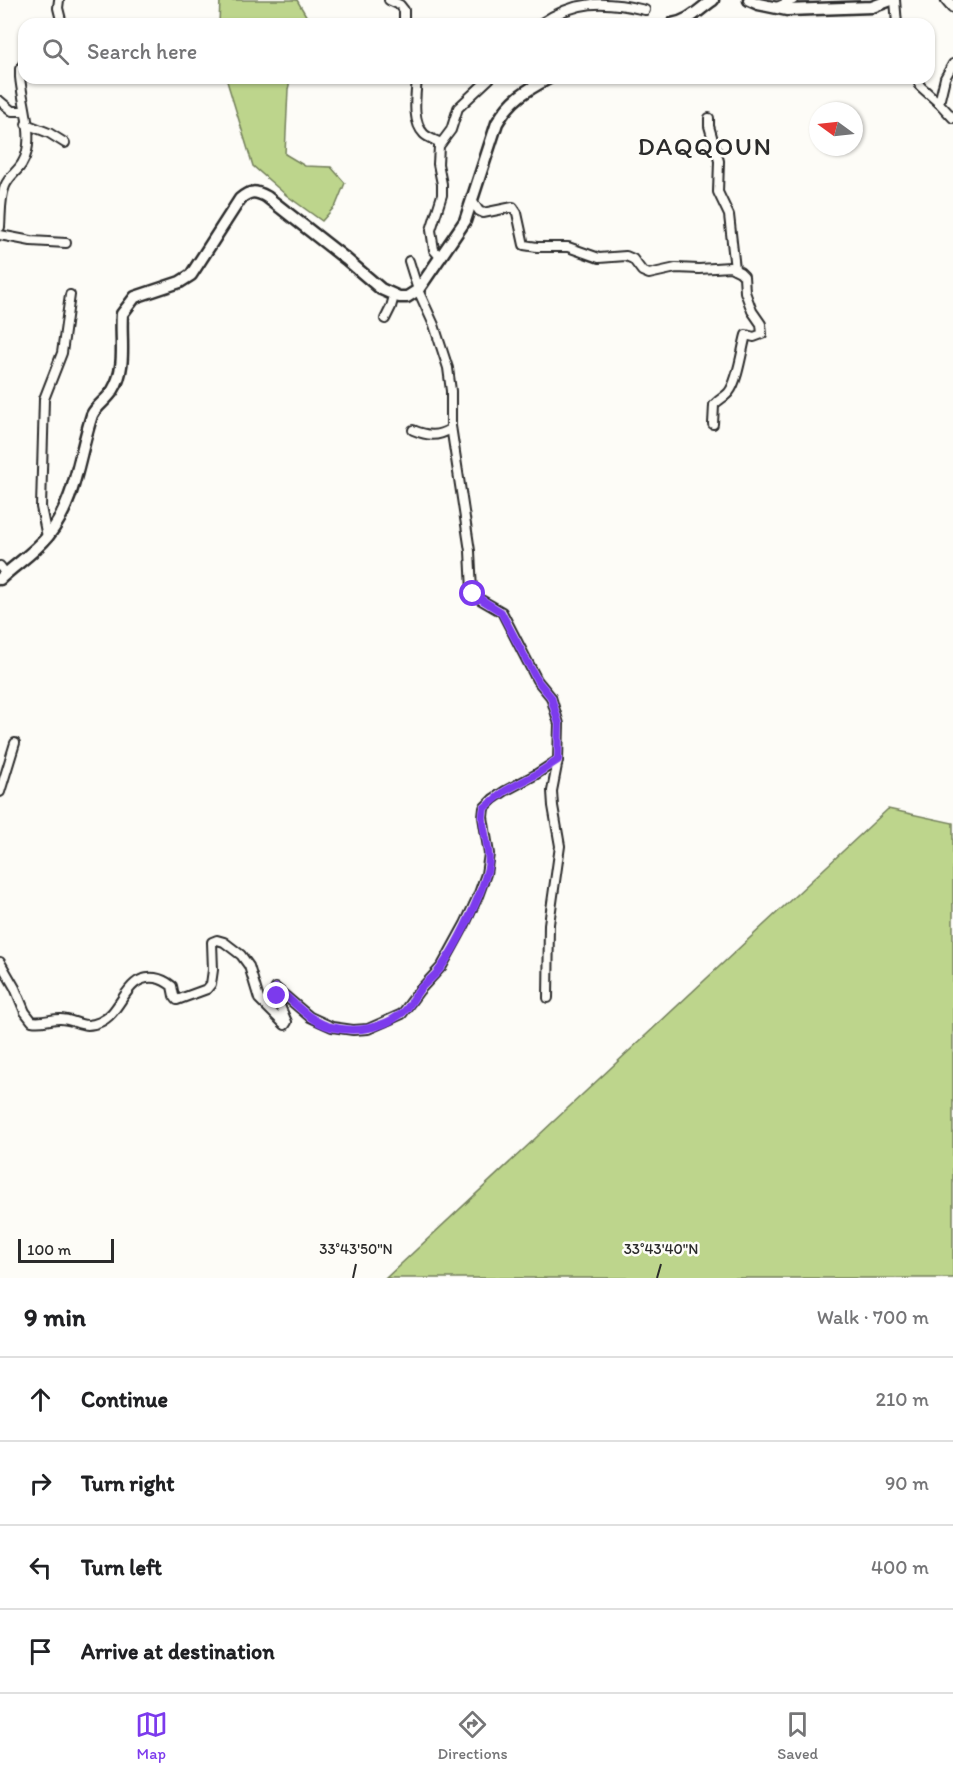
<!DOCTYPE html>
<html lang="en">
<head>
<meta charset="utf-8">
<style>
	body { margin:0; font-family:Itim,sans-serif; background:#f2f2f2; color:#202124 }
	.compass { position:absolute; left:809px; top:102px; width:54px; height:54px; border-radius:50%; background:#fff; box-shadow:0 2px 4px #0004; rotate:285deg }
	.scale { position:absolute; left:18px; bottom:15px; width:96px; box-sizing:border-box; padding-left:6px; border:3px solid #2b2b2b; border-top:0; font-size:16px; line-height:21px; white-space:nowrap; color:#2b2b2b; -webkit-text-stroke:4px #fdfcf7; paint-order:stroke }
	.stop { position:absolute; width:18px; height:18px; margin:-14px; border:4px solid #7c3aed; border-radius:50%; background:#fff }
	.stop.end { background:#7c3aed; border-color:#fff; box-shadow:0 2px 6px #0008 }
	.list { margin:0; padding:0; list-style:none }
	h2 { display:flex; justify-content:space-between; align-items:center; height:78px; margin:0; padding:0 24px; font-size:26px }
	h2 small { font-size:20px; font-weight:400; color:#757577 }
	.list li { display:grid; grid-template-columns:39px 1fr auto; gap:18px; align-items:center; box-sizing:border-box; height:84px; padding:0 24px; border-top:2px solid #e0e0e0 }
	.list b { display:block; font-size:22px; white-space:nowrap }
	.list em { font-size:20px; font-style:normal; color:#757577 }
	.icon { flex:none; width:33px; height:33px; fill:none; stroke:currentColor; stroke-width:2; stroke-linecap:round; stroke-linejoin:round }
	.map { position:relative; flex:none; width:953px; height:1278px; overflow:hidden }
	.search { position:absolute; background:#fff; box-shadow:0 2px 4px #0004; left:18px; right:18px; top:18px; height:66px; display:flex; align-items:center; gap:15px; box-sizing:border-box; padding:0 21px; border-radius:18px; color:#757577; font-size:22px }
	.sheet { height:414px; background:#fff }
	nav { display:flex; justify-content:space-around; align-items:center; box-sizing:border-box; height:84px; border-top:2px solid #e0e0e0; background:#fff; font-size:16px; color:#757577 }
	nav a { display:grid; justify-items:center; gap:3px }
	nav .on { color:#7c3aed }
	.map>svg:first-child { display:block }
	.green { fill:#bdd58c; stroke:#74805c; stroke-width:1.5 }
	.lines { fill:none; stroke-linecap:round; stroke-linejoin:round }
	.minor-casing { stroke:#2b2b2b; stroke-width:12 }
	.secondary-casing { stroke:#2b2b2b; stroke-width:15 }
	.minor { stroke:#fdfcf7; stroke-width:8 }
	.secondary { stroke:#fdfcf7; stroke-width:10 }
	.route { stroke:#7c3aed; stroke-width:8 }
	.ticks { fill:none; stroke:#2b2b2b; stroke-width:2 }
	.labels { text-anchor:middle; dominant-baseline:central; stroke-width:5; stroke-linejoin:round; paint-order:stroke }
	.quarter-label { font-size:26px; letter-spacing:1.5px; fill:#2b2b2b; stroke:#fdfcf7 }
	.ticks-label { font-size:15px; text-anchor:middle; fill:#2b2b2b; stroke:#fdfcf7; stroke-width:5; stroke-linejoin:round; paint-order:stroke }
</style>
</head>
<body>
<div class="map">
<svg width="953" height="1278" viewBox="0 0 953 1278">
	<rect width="100%" height="100%" fill="#fdfcf7"/>
	<filter id="ink" filterUnits="userSpaceOnUse"><feTurbulence type="fractalNoise" baseFrequency=".0167" numOctaves="2"/><feDisplacementMap in="SourceGraphic" scale="12" xChannelSelector="R" yChannelSelector="G"/><feConvolveMatrix kernelMatrix="1 2 1 2 8 2 1 2 1" color-interpolation-filters="sRGB"/></filter>
	<g filter="url(#ink)">
		<g class="green">
			<polygon points="220,0 297,0 308,19 307,24 219,24"/>
			<polygon points="226,78 291,78 288,89 285,154 305,166 331,167 345,183 336,205 322,221 286,195 253,166"/>
			<polygon points="888,809 953,823 953,1278 386,1278"/>
		</g>
		<g class="lines">
			<g class="minor-casing">
				<g id="minor">
					<polyline points="59,0 58,8 62,24"/>
					<polyline points="389,0 400,5 404,10 404,24"/>
					<polyline points="895,0 897,24"/>
					<polyline points="777,7 793,0"/>
					<path d="M540 24C575 0 604 0 645 10"/>
					<polyline points="953,64 945,78 939,103 953,118"/>
					<path d="M417 78C416 94 411 121 424 134 428 138 435 140 441 143"/>
					<polyline points="917,78 920,86 939,103"/>
					<polyline points="0,101 12,111 24,111"/>
					<polyline points="709,118 709,126 719,161 718,192 729,215 735,269"/>
					<polyline points="26,124 49,133 65,143"/>
					<path d="M473 202 479 211 483 213 513 207 517 213 524 245 537 247H568L599 258 626 256 633 259 642 271 649 274 676 268 699 269 730 267 740 272 744 276 745 292 752 311 761 324 762 334 754 337 746 335C742 349 738 381 729 392 725 397 718 400 714 405L713 424"/>
					<path d="M0 227C1 214 0 198 5 186 11 172 23 170 27 151 32 129 22 100 20 77V69L24 63"/>
					<polyline points="0,235 31,241 66,243"/>
					<polyline points="441,258 434,250 431,230 442,195 442,184 438,164 439,146 451,130 458,108 490,78"/>
					<polyline points="385,319 391,307 394,296"/>
					<path d="M413 430C428 436 437 437 451 429"/>
					<polyline points="47,537 41,507 44,399 62,353 70,295"/>
					<polyline points="0,566 6,574"/>
					<polyline points="0,792 15,743"/>
					<path d="M0 962 15 988 25 1012 32 1021C42 1023 50 1019 60 1019 76 1019 82 1030 100 1022 123 1012 125 974 155 978 162 979 167 982 172 986L174 996 177 1000 207 989 211 984 213 970 212 942 217 940 224 942 241 955 249 966 259 999 285 1025 287 1022 274 992 276 988 310 1017 332 1027 353 1030 368 1029 402 1014 419 991 442 966 465 924 478 896 486 874 489 854 483 817 484 808 493 799 505 791 535 775 558 760 559 724 551 697 537 680 502 612 476 597 472 591 470 551 451 426V391L448 368 434 325 418 290 409 261"/>
					<polyline points="548,998 549,924 560,846 553,806 552,791 558,760"/>
				</g>
			</g>
			<g class="secondary-casing">
				<g id="secondary">
					<polyline points="749,0 758,4 787,10 872,7 891,0"/>
					<polyline points="947,0 953,7"/>
					<path d="M672 24C690 21 698 10 713 0"/>
					<path d="M0 579C16 564 34 553 48 536 76 501 78 457 92 415 97 405 107 400 113 390 127 367 120 339 122 314L135 297 180 282 191 275 240 199C250 190 256 191 267 197L346 259 381 289 399 297H407L418 290 465 221 497 123C511 99 525 91 549 78"/>
				</g>
			</g>
			<use href="#minor" class="minor"/>
			<use href="#secondary" class="secondary"/>
		</g>
	</g>
	<g class="lines" filter="url(#ink)">
		<path class="route" d="M277 996 274 990 276 988C294 1001 309 1022 331 1027 355 1033 381 1029 401 1014 410 1008 413 998 420 989 426 982 434 977 439 970 457 947 482 894 488 867 492 847 479 827 484 808L505 791 535 775 558 760 559 724 551 697 537 680 501 612 473 594"/>
	</g>
	<path class="ticks" d="M353 1278 356 1264M657 1278 661 1264"/>
	<g class="labels">
		<g class="quarter-label">
			<text x="705" y="146">DAQQOUN</text>
		</g>
	</g>
	<g class="ticks-label">
		<text x="356" y="1254">33°43'50"N</text>
		<text x="661" y="1254">33°43'40"N</text>
	</g>
</svg>
<svg class="compass" viewBox="-18 -18 36 36"><path d="M0-13l5 13h-10z" fill="#e53935"/><path d="M0 13l5-13h-10z" fill="#757577"/></svg>
<div class="scale">100 m</div>
<div class="stop" style="left:473px;top:594px"></div>
<div class="stop end" style="left:277px;top:996px"></div>
<div class="search"><svg class="icon" aria-label="search" viewBox="0 0 24 24"><circle cx="10" cy="10" r="6"/><path d="M15 15l6 6"/></svg>Search here</div>
</div>
<section class="sheet">
<h2>9 min<small>Walk · 700 m</small></h2>
<ul class="list">
<li><svg class="icon" aria-label="ahead" viewBox="0 0 24 24"><path d="M12 20V5M6 11l6-6 6 6"/></svg><div><b>Continue</b></div><em>210 m</em></li>
<li><svg class="icon" aria-label="right" viewBox="0 0 24 24"><path d="M7 20v-9h11M14 6l5 5-5 5"/></svg><div><b>Turn right</b></div><em>90 m</em></li>
<li><svg class="icon" aria-label="left" viewBox="0 0 24 24"><path d="M17 20v-9H6M10 6l-5 5 5 5"/></svg><div><b>Turn left</b></div><em>400 m</em></li>
<li><svg class="icon" aria-label="arrive" viewBox="0 0 24 24"><path d="M6 21V4h12l-3 4 3 4H6"/></svg><div><b>Arrive at destination</b></div></li>
</ul>
</section>
<nav>
<a class="on"><svg class="icon" aria-label="map" viewBox="0 0 24 24"><path d="M3 6l6-2 6 2 6-2v14l-6 2-6-2-6 2zM9 4v14M15 6v14"/></svg>Map</a>
<a><svg class="icon" aria-label="directions" viewBox="0 0 24 24"><path d="M12 3l9 9-9 9-9-9zM9 14v-3h6M13 9l2 2-2 2"/></svg>Directions</a>
<a><svg class="icon" aria-label="saved" viewBox="0 0 24 24"><path d="M7 4h10v16l-5-4-5 4z"/></svg>Saved</a>
</nav>
</body>
</html>
